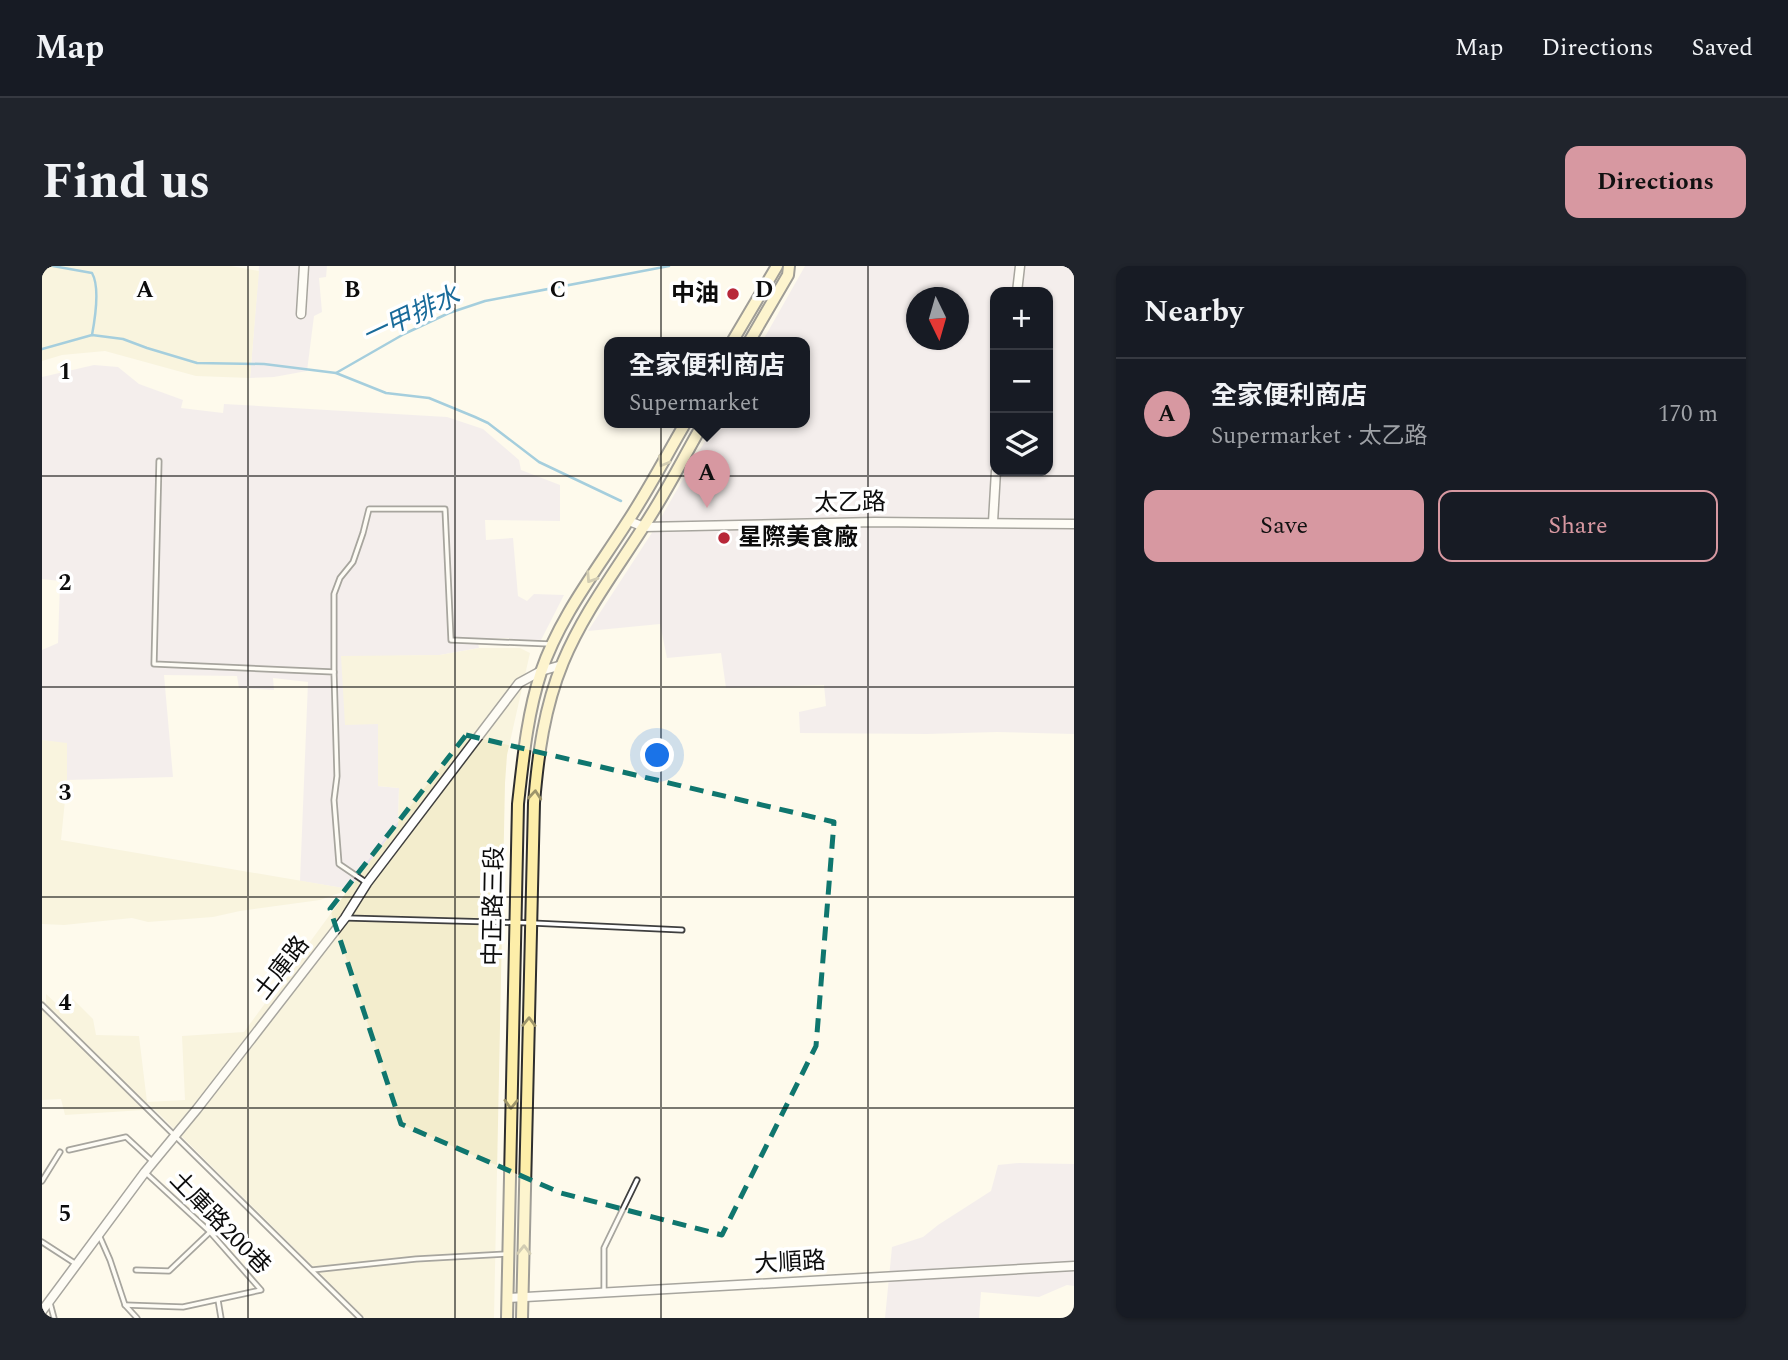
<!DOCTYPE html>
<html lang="en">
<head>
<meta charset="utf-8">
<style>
	body { margin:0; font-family:Spectral,"Noto Sans TC",serif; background:#20242c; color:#f1f3f6 }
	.controls { position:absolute; right:21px; top:21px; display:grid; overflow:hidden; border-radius:14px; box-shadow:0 2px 5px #0004 }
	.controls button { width:63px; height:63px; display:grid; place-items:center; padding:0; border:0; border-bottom:2px solid #363941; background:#171b24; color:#f1f3f6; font:35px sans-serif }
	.compass { position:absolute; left:864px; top:21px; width:63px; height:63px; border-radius:50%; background:#171b24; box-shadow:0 2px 5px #0004; rotate:175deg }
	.you { position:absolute; left:616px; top:490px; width:24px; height:24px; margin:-18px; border:5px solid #fff; border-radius:50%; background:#1a73e8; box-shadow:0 0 0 10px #1a73e833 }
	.badge { display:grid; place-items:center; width:46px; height:46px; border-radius:50%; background:#d798a1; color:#111; font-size:23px; font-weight:700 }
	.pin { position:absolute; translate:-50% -58px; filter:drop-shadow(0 2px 4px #0008) }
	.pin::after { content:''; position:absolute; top:37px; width:24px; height:21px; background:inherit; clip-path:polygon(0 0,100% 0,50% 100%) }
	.popup { position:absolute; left:562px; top:71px; width:206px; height:91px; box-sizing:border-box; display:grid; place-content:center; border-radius:14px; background:#171b24; filter:drop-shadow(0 2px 5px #0005); font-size:23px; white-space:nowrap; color:#9ea1a6 }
	.popup b { font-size:26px; color:#f1f3f6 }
	.popup::after { content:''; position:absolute; left:50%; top:100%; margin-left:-14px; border:14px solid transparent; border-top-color:#171b24 }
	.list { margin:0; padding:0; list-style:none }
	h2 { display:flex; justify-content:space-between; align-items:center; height:91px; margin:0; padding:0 28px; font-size:30px }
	h2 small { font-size:23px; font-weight:400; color:#9ea1a6 }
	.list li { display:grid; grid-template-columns:46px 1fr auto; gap:21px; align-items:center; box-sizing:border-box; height:112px; padding:0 28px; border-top:2px solid #363941 }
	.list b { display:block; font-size:26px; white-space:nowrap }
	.list p { margin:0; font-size:23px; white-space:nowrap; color:#9ea1a6 }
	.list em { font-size:23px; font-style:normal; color:#9ea1a6 }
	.actions { display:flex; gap:14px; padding:21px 28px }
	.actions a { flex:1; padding:16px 0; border:2px solid #d798a1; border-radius:14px; text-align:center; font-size:24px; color:#d798a1 }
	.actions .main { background:#d798a1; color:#111 }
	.icon { flex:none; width:38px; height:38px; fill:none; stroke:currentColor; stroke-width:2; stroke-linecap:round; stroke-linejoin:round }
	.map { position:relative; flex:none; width:1032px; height:1052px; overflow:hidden; border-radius:14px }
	header { display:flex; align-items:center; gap:42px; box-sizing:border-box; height:98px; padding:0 35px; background:#171b24; border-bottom:2px solid #363941 }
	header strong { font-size:33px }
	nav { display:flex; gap:38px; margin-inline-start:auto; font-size:24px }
	.intro { display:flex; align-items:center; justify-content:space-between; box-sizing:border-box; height:168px; padding:0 42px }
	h1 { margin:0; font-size:49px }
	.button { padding:18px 32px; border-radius:14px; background:#d798a1; color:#111; font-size:24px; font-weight:700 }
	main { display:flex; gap:42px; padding:0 42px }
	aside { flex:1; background:#171b24; border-radius:14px; box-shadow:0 2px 5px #0004 }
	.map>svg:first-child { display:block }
	.industrial { fill:#e9e1eb; fill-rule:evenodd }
	.farmland { fill:#f3edcd }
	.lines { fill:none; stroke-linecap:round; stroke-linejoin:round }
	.stream { stroke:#3b9ac9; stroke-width:2.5 }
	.lane-casing { stroke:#3f3f3f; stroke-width:7 }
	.street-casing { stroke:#3f3f3f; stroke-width:11 }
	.secondary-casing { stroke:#2e2e2e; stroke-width:14 }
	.lane { stroke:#fff; stroke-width:3.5 }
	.street { stroke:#fff; stroke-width:8 }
	.secondary { stroke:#fdeea9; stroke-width:10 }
	.oneway { stroke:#9d946a }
	.marked { fill:none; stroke:#0f766e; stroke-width:5; stroke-dasharray:14 9; stroke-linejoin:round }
	.grid { fill:none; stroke:#0c0c0c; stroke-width:2; stroke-opacity:0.55 }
	.poi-dot { fill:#b82839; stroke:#fff; stroke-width:2.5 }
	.labels { text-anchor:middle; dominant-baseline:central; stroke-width:7; stroke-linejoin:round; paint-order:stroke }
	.poi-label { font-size:24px; font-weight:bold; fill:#0c0c0c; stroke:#fff; text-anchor:end }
	.street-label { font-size:24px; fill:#0c0c0c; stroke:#fff }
	.water-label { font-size:26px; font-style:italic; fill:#196b9a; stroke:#fff }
	.grid-label { font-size:23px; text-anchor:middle; font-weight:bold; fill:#0c0c0c; stroke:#fff; stroke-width:7; stroke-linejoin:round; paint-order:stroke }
</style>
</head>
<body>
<header>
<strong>Map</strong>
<nav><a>Map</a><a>Directions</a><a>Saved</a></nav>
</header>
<div class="intro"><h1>Find us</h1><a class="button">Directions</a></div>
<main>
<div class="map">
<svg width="1032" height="1052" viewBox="0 0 1032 1052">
	<rect width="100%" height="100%" fill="#fefaec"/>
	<g class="industrial">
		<polygon points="217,0 285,0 284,11 277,12 280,46 272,50 265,105 232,111 208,112"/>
		<path d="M763 0H1032V468L955 466 885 468 758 467 757 446 784 440 782 419 684 422 679 387 625 392 618 358 546 365 613 262 674 156H763V76H720ZM953 26H1006V205H953ZM874 32H916V74H874Z"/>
		<polygon points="52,99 76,101 97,118 141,134 139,142 181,147 182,138 405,151 441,163 477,194 479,204 518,219 518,255 443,254 444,274 471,272 476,330 485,335 492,328 522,329 497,378 465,372 435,373 437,382 398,389 299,391 336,457 336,520 357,522 356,559 307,623 258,615 266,416 231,412 232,424 197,422 195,410 122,409 131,511 25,514 25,478 0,474 0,384 16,377 18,315 0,313 0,111"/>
		<polygon points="977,897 1032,898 1032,1020 1025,1019 997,1031 939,1026 937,1052 843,1052 850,981 881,971 896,959 949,925 956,899"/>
	</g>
	<g class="farmland">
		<polygon points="0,0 189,0 217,5 208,112 154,110 63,85 20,89 0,95"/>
		<polygon points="437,382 478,382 488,387 465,489 463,517 452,1052 323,1052 106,837 102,844 23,849 19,833 0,834 0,733 4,737 4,728 18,741 31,733 51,753 54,769 97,770 105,836 143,834 140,770 202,766 306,624 278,634 198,645 171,651 106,656 90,652 22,659 0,658 0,474 25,477 25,514 19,574 307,623 356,559 357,522 336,520 336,458 303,459 299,390 398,389"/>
	</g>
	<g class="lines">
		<g class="stream">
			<path d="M11 0 50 7C58 21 53 53 50 69"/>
			<polyline points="0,83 50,69 81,73 105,82 155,97 222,98 294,107 344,127 387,132 433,151 446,157 497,196 579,235"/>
			<polyline points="294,107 362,68 407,47 443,35 627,0"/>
		</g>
		<g class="lane-casing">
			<g id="lane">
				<polyline points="117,195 112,398 292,406 295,510 292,534 297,598 325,617"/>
				<polyline points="292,406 292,328 298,312 311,296 321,267 327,243 403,243 409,374 508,378"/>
				<polyline points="305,652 490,657 640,664"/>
				<polyline points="0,739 318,1052"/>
				<polyline points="27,884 84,871 111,896"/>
				<polyline points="0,915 18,886"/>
				<polyline points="57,969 68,994 83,1039 95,1052"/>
				<polyline points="0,976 34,998"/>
				<polyline points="94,1004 127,1005 168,966"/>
				<polyline points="270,1004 374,993 464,988"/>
				<polyline points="562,1027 562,982 595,914"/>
				<polyline points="176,1034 179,1052"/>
				<polyline points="8,1037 12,1052"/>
				<polyline points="83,1039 141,1041 219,1024 168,966 104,907"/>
			</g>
		</g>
		<g class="street-casing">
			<g id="street">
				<polyline points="975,26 978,0"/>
				<polyline points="259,48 262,0"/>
				<polyline points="587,255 602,261 833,256 1032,258"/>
				<polyline points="951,256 954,205"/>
				<polyline points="466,1032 1032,1000"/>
				<polyline points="0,1045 103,906 155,843 303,652 325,617 477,417 499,405 520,399"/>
			</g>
		</g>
		<g class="secondary-casing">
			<g id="secondary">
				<polyline points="690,76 735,0"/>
				<polyline points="707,76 746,9 747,0"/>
				<path d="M465 1052 476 538C481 494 485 449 499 406 517 352 554 305 584 258 606 225 624 190 644 156"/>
				<path d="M480 1052 492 537C496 489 502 442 521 396 541 348 572 307 600 263 623 229 641 192 662 156"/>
			</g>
		</g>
		<use href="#lane" class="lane"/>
		<use href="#street" class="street"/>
		<use href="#secondary" class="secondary"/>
	</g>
	<defs><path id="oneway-chevron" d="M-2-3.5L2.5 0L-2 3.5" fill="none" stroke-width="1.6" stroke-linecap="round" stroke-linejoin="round" transform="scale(1.75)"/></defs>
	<g class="oneway">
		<use href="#oneway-chevron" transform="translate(621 196) rotate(120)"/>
		<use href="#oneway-chevron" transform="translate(549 312) rotate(123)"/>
		<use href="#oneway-chevron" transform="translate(493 529) rotate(-85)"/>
		<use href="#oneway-chevron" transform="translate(487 756) rotate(-89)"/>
		<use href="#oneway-chevron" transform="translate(469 838) rotate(91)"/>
		<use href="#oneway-chevron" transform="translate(482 984) rotate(-89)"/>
	</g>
	<path d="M0 0H1032V1052H0ZM424 469 792 556 774 780 680 969 519 927 359 858 288 643Z" fill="#fefaec" fill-opacity=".55" fill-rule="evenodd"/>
	<path class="marked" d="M424 469 792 556 774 780 680 969 519 927 359 858 288 643Z"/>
	<path class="grid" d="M206 0V1052M413 0V1052M619 0V1052M826 0V1052M0 210H1032M0 421H1032M0 631H1032M0 842H1032"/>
	<g class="poi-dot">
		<circle cx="691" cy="28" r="7"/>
		<circle cx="682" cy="272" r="7"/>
	</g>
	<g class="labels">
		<g class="poi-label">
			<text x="677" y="28">中油</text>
			<text x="696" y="272" text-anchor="start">星際美食廠</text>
		</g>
		<g class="street-label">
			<text transform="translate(808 237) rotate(-1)">太乙路</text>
			<text transform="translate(452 640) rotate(-89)">中正路三段</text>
			<text transform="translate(240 702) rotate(-52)">土庫路</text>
			<text transform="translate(178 957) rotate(46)">土庫路200巷</text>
			<text transform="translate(748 997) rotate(-3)">大順路</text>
		</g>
		<g class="water-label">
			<text transform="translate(369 50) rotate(-25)">一甲排水</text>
		</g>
	</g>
	<g class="grid-label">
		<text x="103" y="31">A</text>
		<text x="310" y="31">B</text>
		<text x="516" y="31">C</text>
		<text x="722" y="31">D</text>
		<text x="23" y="113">1</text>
		<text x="23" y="324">2</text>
		<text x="23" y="534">3</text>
		<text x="23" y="744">4</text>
		<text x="23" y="955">5</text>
	</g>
</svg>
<div class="controls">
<button>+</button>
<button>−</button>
<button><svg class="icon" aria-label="layers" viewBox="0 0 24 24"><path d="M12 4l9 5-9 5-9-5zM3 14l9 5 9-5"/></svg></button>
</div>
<svg class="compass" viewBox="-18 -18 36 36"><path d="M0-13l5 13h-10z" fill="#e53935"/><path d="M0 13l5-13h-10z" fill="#9ea1a6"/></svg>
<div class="you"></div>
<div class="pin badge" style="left:665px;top:242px">A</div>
<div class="popup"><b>全家便利商店</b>Supermarket</div>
</div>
<aside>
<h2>Nearby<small></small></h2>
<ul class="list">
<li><span class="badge">A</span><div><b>全家便利商店</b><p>Supermarket · 太乙路</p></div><em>170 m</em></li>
</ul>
<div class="actions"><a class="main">Save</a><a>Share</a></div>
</aside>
</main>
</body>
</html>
